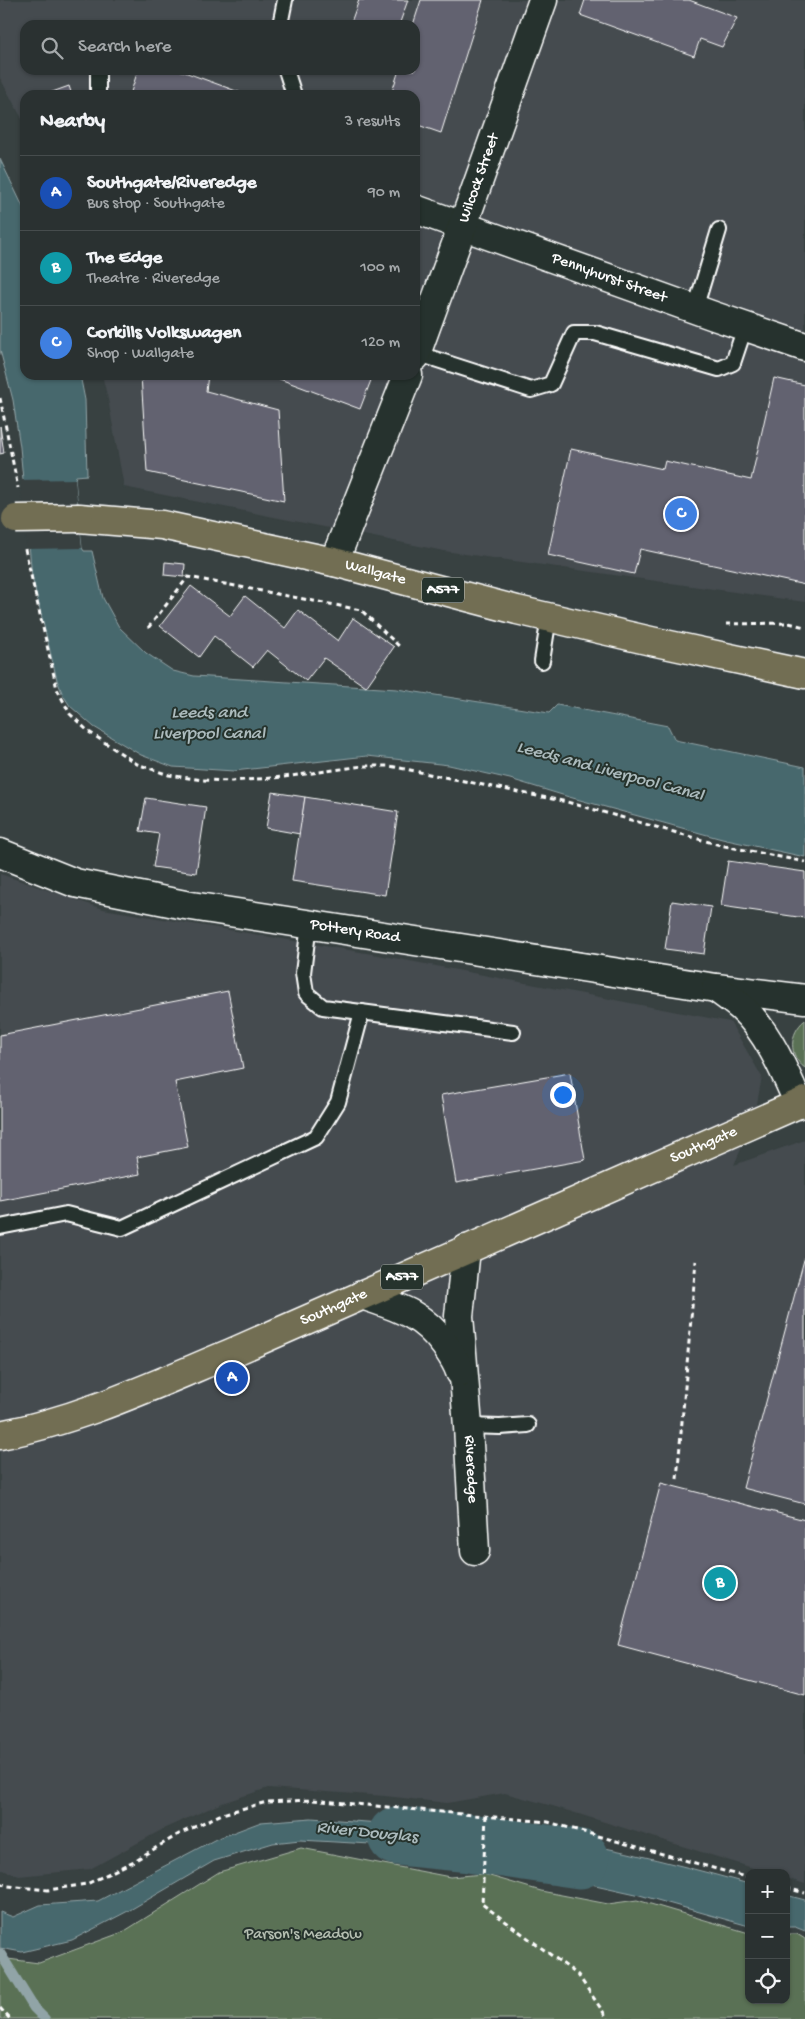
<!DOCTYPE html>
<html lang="en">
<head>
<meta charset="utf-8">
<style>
	body { margin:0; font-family:"Gochi Hand",sans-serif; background:#363d3d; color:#f1f3f6 }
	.controls { position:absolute; right:15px; bottom:15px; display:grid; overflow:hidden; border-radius:10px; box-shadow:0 1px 4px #0004 }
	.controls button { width:45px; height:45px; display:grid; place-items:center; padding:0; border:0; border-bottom:1px solid #464c4d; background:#2a3131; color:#f1f3f6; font:25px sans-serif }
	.you { position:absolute; left:562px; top:1094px; width:18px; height:18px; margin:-12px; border:4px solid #fff; border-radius:50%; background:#1a73e8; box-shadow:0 0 0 8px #1a73e833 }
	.badge { display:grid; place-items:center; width:32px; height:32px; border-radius:50%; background:#90b9f0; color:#fff; font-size:16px; font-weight:700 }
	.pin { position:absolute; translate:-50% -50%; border:2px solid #fff; box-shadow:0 1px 5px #0006 }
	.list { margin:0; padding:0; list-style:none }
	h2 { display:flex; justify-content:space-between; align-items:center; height:65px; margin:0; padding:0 20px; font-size:21px }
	h2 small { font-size:16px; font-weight:400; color:#a5a9ab }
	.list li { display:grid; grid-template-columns:32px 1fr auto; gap:15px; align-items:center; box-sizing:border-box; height:75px; padding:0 20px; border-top:1px solid #464c4d }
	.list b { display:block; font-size:19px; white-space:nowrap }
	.list p { margin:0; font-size:16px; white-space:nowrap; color:#a5a9ab }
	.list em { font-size:16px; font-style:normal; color:#a5a9ab }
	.icon { flex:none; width:28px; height:28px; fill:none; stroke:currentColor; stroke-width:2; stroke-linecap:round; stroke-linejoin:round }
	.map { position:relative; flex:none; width:805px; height:2019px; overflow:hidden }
	.search { position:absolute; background:#2a3131; box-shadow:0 1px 4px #0004; left:20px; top:20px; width:400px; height:55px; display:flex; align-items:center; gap:12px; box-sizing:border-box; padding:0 18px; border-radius:15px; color:#a5a9ab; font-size:19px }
	.panel { position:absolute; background:#2a3131; box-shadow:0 1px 4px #0004; left:20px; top:90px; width:400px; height:290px; border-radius:15px }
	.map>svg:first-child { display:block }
	.built { fill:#454b4f; fill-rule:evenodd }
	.green { fill:#5a7155; stroke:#acb8aa }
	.water { fill:#47676d; stroke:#91a4a7 }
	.pier { fill:#384141 }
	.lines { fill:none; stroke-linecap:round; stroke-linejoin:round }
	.stream { stroke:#91a4a7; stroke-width:10 }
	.river { stroke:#47676d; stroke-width:59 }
	.building { fill:#62626f; stroke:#fff }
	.lane-casing { stroke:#fff; stroke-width:18 }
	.street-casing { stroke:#fff; stroke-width:31 }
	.highway-casing { stroke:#fff; stroke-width:31 }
	.path { stroke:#fff; stroke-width:3; stroke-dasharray:5 4; stroke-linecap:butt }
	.lane { stroke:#26332d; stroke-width:14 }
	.street { stroke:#26332d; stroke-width:28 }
	.highway { stroke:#726e52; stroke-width:28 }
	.highway-bridge-casing { stroke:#fff; stroke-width:31; stroke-linecap:butt }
	.highway-bridge { stroke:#726e52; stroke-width:28 }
	.labels { text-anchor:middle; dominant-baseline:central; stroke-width:4; stroke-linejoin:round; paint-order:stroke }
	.shield { fill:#26332d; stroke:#bec2c0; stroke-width:1 }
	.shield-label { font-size:15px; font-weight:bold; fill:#fff }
	.street-label { font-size:16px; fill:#fff; stroke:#26332d }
	.park-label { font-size:16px; fill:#b5bfb2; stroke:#26332d }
	.water-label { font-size:18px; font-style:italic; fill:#acbbbd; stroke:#26332d }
</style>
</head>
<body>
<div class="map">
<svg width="805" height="2019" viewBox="0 0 805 2019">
	<rect width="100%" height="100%" fill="#384141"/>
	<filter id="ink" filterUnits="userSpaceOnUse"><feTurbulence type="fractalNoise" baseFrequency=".02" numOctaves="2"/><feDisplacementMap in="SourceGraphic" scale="10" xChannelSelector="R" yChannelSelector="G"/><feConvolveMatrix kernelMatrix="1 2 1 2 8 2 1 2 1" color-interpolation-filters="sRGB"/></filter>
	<g filter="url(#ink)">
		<g class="built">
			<path d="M0 0H805V602L444 551 124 487 108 399 102 375H415V95H25V124L0 78ZM25 25H415V70H25Z"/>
			<polygon points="0,874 103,909 378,955 730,1022 762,1077 754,1119 734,1165 805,1140 805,1884 786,1878 786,1873 769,1873 556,1807 505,1793 447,1803 385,1796 268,1788 222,1803 165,1828 90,1869 19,1876 0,1869"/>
		</g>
		<g class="green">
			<path d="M805 1020V1068C788 1056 789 1033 805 1020Z"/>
			<polygon points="301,1848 450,1877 483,1874 541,1891 608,1904 637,1900 749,1933 749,2000 786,2000 786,1934 797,1934 805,1939 805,2019 0,2019 0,1958 39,1963 123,1932 219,1872"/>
		</g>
		<g class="water">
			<polygon points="0,159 25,211 25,375 80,375 85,400 87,475 76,476 75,479 82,548 84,551 92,551 103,598 119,627 146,653 173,671 194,676 397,689 549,713 557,705 668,726 675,740 805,767 805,857 722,839 569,797 510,779 449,765 367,756 234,771 173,767 141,755 94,727 70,706 63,695 57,680 32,577 20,447 13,400 0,350"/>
			<polygon points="311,1818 478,1830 477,1850 300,1840 273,1843 214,1861 130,1910 72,1940 22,1952 0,1948 0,1912 13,1917 40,1905 98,1901 216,1839 261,1822"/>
			<path d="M501 1830C587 1841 666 1861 749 1884V1926L636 1894 541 1873 501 1856Z"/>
			<polygon points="786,1895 805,1900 805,1931 795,1927 786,1927"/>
		</g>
		<polygon class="pier" points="75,479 82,548 27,549 20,480"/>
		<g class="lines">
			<polyline class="stream" points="0,1953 34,2008 45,2019"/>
			<polyline class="river" points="397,1836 469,1843 580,1859"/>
		</g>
		<g class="building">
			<polygon points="359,0 408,0 399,25 350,25"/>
			<polygon points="421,0 483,0 441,133 415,124 415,95 391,95 399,70 415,70 415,25 413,25"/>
			<polygon points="585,0 689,0 737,18 722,47 700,39 694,56 580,15"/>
			<polygon points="138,70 179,70 247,95 130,95"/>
			<polygon points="69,86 72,95 44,95"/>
			<polygon points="141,375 208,375 206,391 278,410 284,501 147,472"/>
			<polygon points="269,375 373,375 360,409"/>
			<polygon points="774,378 805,385 805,585 640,549 634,574 548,555 571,449 663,469 665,461 751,480"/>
			<polygon points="0,426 4,453 0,454"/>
			<polygon points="165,562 185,564 184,577 164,575"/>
			<polygon points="191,586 230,616 245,596 285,628 298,610 338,641 353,618 394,647 366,687 324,658 306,681 267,650 253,667 214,636 199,657 160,626"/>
			<polygon points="272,792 305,797 300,834 266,828"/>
			<polygon points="305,797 398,812 385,895 292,881"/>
			<polygon points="146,798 206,807 196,873 153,867 159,834 140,831"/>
			<polygon points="728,861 805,872 805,918 721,906"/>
			<polygon points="672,901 711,907 704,954 665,949"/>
			<polygon points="228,991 243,1068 175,1082 188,1147 137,1157 140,1174 0,1201 0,1035"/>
			<polygon points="570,1073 585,1160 456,1183 441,1095"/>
			<polygon points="805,1256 805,1504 743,1488"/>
			<polygon points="661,1483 805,1520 805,1695 618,1645"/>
		</g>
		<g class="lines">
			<g class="lane-casing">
				<g id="lane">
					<polyline points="280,25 285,0"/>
					<polyline points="286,70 294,95"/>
					<polyline points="98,95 98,70"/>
					<polyline points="695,309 719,230"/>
					<polyline points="416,353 531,390 551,384 574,333 595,333 719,369 733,363 745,327"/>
					<polyline points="542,661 549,617"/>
					<polyline points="309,924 303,973 306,993 323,1007 513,1032"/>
					<polyline points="0,1227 66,1214 122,1228 316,1137 338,1102 362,1012"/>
					<polyline points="468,1426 500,1427 528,1425"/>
				</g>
			</g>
			<g class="street-casing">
				<g id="street">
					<path id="s1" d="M415 209 714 316 805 347"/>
					<path id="s2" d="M415 357 463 225 543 0"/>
					<polyline points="334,562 408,375"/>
					<path id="s3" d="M0 853 75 883 185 905 716 988 805 999"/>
					<path d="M716 988C724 994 733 1000 741 1007 767 1030 785 1072 799 1104"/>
					<path id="s4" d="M466 1249 459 1316 468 1426 475 1551"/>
					<path d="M362 1295C397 1307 422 1313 445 1345 451 1354 457 1362 460 1372"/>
				</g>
			</g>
			<g class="highway-casing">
				<g id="highway">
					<path id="s5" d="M79 518 162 525 334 562 517 610 651 641 805 674"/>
					<path id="s6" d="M0 1435C80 1420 156 1384 231 1353L805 1101"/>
				</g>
			</g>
			<g class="path">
				<polyline points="0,398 18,488"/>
				<polyline points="25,549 57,689 70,714 89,732 137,764 169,775 202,780 232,781 284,777 363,766 390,766 567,802 720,845 805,862"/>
				<polyline points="726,624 789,623 805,627"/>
				<polyline points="148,628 188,577 361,610 401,648"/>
				<polyline points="677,1479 696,1261"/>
				<polyline points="486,1815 482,1904 578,1975 608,2019"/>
				<polyline points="0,1883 8,1886 48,1890 87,1884 134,1861 179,1834 222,1814 267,1802 312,1800 548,1822 749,1878"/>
				<polyline points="786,1888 805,1893"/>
				<polyline points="0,2008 10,2019"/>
			</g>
			<use href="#lane" class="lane"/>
			<use href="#street" class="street"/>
			<use href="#highway" class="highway"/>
			<g class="highway-bridge-casing">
				<polyline id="highway-bridge" points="16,519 79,518"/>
			</g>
			<use href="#highway-bridge" class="highway-bridge"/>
		</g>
	</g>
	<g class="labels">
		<g class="shield">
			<rect x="422" y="577.5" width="42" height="25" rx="4"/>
			<rect x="381" y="1264.5" width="42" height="25" rx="4"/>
		</g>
		<g class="shield-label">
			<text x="443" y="590">A577</text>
			<text x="402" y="1277">A577</text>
		</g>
		<g class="street-label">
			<text stroke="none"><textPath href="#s2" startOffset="190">Wilcock Street</textPath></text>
			<text stroke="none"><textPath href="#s1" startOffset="206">Pennyhurst Street</textPath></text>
			<text stroke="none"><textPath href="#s5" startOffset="302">Wallgate</textPath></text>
			<text stroke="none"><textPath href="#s3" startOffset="365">Pottery Road</textPath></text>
			<text stroke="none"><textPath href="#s6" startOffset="762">Southgate</textPath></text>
			<text stroke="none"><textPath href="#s6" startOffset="358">Southgate</textPath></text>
			<text stroke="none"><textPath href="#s4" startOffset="221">Riveredge</textPath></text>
		</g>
		<g class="park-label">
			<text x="303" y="1935">Parson's Meadow</text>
		</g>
		<g class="water-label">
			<text x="209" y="713">Leeds and<tspan x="209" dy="21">Liverpool Canal</tspan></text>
			<text transform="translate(610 772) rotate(15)">Leeds and Liverpool Canal</text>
			<text transform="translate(367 1833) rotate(6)">River Douglas</text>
		</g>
	</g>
</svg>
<div class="controls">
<button>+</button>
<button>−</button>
<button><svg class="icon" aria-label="locate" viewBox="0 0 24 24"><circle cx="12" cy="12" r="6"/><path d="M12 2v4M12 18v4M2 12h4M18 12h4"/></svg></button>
</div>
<div class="you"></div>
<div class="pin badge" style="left:232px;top:1378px;background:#1a4fb4">A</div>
<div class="pin badge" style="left:720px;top:1583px;background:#0f9aa8">B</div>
<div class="pin badge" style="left:681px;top:514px;background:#3f7fe0">C</div>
<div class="search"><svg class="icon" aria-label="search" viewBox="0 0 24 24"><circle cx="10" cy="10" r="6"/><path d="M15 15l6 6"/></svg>Search here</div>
<section class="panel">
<h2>Nearby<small>3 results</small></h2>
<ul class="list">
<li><span class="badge" style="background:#1a4fb4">A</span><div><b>Southgate/Riveredge</b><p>Bus stop · Southgate</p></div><em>90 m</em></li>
<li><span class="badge" style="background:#0f9aa8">B</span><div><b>The Edge</b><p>Theatre · Riveredge</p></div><em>100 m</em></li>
<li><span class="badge" style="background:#3f7fe0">C</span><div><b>Corkills Volkswagen</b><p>Shop · Wallgate</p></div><em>120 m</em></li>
</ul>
</section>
</div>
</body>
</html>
